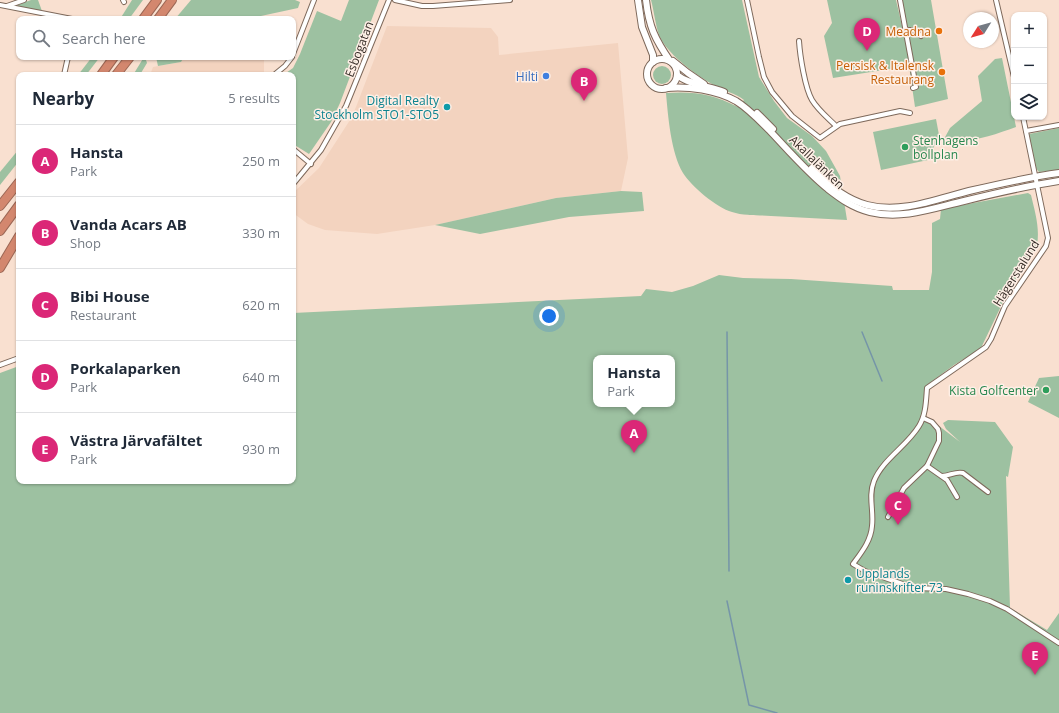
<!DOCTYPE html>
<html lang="en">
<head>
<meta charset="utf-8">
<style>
	body { margin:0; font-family:"Open Sans",sans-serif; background:#f2f2f3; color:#1f2937 }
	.controls { position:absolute; right:12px; top:12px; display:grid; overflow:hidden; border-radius:8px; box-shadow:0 1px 3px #0004 }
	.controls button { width:36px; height:36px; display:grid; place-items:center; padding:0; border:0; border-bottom:1px solid #e0e1e3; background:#fff; color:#1f2937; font:20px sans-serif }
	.compass { position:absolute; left:963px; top:12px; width:36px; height:36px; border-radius:50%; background:#fff; box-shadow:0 1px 3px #0004; rotate:233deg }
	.you { position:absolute; left:549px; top:316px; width:14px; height:14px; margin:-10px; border:3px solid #fff; border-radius:50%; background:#1a73e8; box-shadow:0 0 0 6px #1a73e833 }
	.badge { display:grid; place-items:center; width:26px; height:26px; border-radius:50%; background:#db2777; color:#fff; font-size:13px; font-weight:700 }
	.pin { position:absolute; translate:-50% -33px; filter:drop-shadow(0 1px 2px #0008) }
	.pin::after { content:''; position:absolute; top:21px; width:14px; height:12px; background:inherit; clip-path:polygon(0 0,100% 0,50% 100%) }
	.popup { position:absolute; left:593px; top:355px; width:82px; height:52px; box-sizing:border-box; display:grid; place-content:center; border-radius:8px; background:#fff; filter:drop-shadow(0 1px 3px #0005); font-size:13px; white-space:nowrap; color:#747a83 }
	.popup b { font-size:15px; color:#1f2937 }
	.popup::after { content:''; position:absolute; left:50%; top:100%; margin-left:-8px; border:8px solid transparent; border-top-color:#fff }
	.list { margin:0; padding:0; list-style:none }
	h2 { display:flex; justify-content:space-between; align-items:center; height:52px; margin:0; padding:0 16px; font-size:17px }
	h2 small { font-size:13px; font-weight:400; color:#747a83 }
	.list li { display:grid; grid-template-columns:26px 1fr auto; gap:12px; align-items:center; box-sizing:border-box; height:72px; padding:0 16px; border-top:1px solid #e0e1e3 }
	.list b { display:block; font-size:15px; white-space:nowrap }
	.list p { margin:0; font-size:13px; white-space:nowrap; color:#747a83 }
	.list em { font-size:13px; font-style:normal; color:#747a83 }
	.icon { flex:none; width:22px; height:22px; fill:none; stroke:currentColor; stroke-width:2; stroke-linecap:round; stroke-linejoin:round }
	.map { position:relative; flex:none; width:1059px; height:713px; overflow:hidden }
	.search { position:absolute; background:#fff; box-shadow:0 1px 3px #0004; left:16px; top:16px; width:280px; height:44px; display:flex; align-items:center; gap:10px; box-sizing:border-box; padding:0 14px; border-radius:8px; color:#747a83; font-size:15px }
	.panel { position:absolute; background:#fff; box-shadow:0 1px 3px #0004; left:16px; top:72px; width:280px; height:412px; border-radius:8px }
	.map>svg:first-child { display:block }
	.built { fill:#f3d3bf }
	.green { fill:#9dc1a1; fill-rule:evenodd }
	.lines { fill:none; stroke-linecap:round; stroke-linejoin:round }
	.stream { stroke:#7595a8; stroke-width:1.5 }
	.street-casing { stroke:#7e695b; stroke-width:6 }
	.secondary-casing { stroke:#7e695b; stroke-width:8 }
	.highway-casing { stroke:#9c6755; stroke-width:10 }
	.street { stroke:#fff; stroke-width:4 }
	.secondary { stroke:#fff; stroke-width:6 }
	.highway { stroke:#d3876e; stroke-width:8 }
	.food-dot { fill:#e8710a; stroke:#feefe6; stroke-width:1.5 }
	.shop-dot { fill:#3f7fe0; stroke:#feefe6; stroke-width:1.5 }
	.culture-dot { fill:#0f9aa8; stroke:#feefe6; stroke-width:1.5 }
	.leisure-dot { fill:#2e9e5b; stroke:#feefe6; stroke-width:1.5 }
	.labels { text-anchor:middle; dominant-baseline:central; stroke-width:3; stroke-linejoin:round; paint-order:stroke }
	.food-label { font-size:12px; fill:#c56008; stroke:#feefe6; text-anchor:end }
	.street-label { font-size:12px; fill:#352c26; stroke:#feefe6 }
	.shop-label { font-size:12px; fill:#366cbe; stroke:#feefe6; text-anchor:end }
	.culture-label { font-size:12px; fill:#0d838f; stroke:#feefe6; text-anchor:end }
	.leisure-label { font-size:12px; fill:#27864d; stroke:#feefe6; text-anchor:start }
</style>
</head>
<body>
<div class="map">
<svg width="1059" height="713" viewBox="0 0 1059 713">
	<rect width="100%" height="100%" fill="#f9e0d0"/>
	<g class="built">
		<polygon points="387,26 491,28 498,37 499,55 618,43 628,158 621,191 556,198 435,225 377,234 325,230 308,224 293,213 293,193 319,168 350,120 356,107"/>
		<polygon points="184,57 249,57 264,60 264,72 260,75 150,75 153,67 181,62"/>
	</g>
	<g class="green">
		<polygon points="31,0 38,0 42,11 18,6 17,5"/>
		<polygon points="132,0 143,0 129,19 120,19"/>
		<polygon points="191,0 295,0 300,2 298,8 247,19 175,19"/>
		<polygon points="349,0 379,0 340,103 331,122 309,154 293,144 293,75 283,75 293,68 300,54 317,11 341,21"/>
		<path d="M651 0H742L759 77 774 101 787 118 812 136 826 151 840 176 847 220C822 219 797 217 771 216 759 215 744 216 732 212 717 208 691 186 683 173 671 153 668 116 666 93 694 91 713 94 738 107L744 100C735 93 724 91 714 85 697 76 670 56 661 39 656 31 654 10 651 0Z"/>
		<polygon points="827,0 896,0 907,47 901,0 931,0 948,99 915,107 909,66 833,78 824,36 832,23"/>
		<polygon points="92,57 100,57 86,75 78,75"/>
		<polygon points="144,57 145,57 147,63 141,73 147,75 133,75"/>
		<polygon points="156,57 184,57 181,62 158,66"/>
		<path d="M1002 58 1016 127C993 135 968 145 944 139L950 128 982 101 978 76 995 59Z"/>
		<circle cx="662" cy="75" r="9"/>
		<polygon points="936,119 939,135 928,160 881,170 873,132"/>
		<polygon points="1059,128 1059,170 1039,172 1035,167 1029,134"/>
		<polygon points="19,149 19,161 0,185 0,172"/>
		<polygon points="621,191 642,192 644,211 569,217 480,234 435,225 556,198"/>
		<path d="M1028 193 1031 195C1035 212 1040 228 1037 245L1005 298 981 348 969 356 954 365 927 385 928 399 926 416 960 442 946 429 943 423 948 420 995 422 1013 447 1008 477 1006 476 1010 608 1047 630 1059 613V713H0V373L19 366V481H293V313L641 296 646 289 672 292 693 286 719 275 743 278 791 279 892 286 893 290H929L932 272V223L940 219 941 209ZM596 358H672V404H596Z"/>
		<polygon points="1059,376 1059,418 1028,402 1039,378"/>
	</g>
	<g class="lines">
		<g class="stream">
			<polyline points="727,332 729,571"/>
			<polyline points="862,332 882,381"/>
			<polyline points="727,601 749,705 777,713"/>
		</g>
		<g class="street-casing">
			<g id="street">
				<polyline points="123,0 124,2"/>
				<polyline points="395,0 422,6 433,6 510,0"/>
				<polyline points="747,0 759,57 764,77 772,92 792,116 820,138 840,124 900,111 910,113"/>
				<polyline points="900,0 916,87 913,88"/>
				<polyline points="996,0 1014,77"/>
				<polyline points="0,5 72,19"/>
				<polyline points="7,6 24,0"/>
				<polyline points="906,30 914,30 921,36"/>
				<path d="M799 41C800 56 805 88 812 100 818 110 828 118 836 126"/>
				<polyline points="293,54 314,0"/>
				<polyline points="64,75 68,57"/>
				<polyline points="274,75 285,66 292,57"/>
				<path d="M1023 117 1048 238 1046 246 1005 306 991 339 986 347 927 388C926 400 926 415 919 426 907 446 883 459 874 481 868 496 874 511 872 526 871 541 861 553 853 564L865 571 914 588 946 589 968 594 990 601 1007 609 1059 643"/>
				<polyline points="1026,131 1059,125"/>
				<polyline points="293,149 311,164"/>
				<polyline points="293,184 321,150 346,106 389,0"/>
				<polyline points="0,365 19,358"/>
				<polyline points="927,466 947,480 957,497"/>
				<path d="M942 476C949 476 956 471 963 473L988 492"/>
				<polyline points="888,517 904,488 927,466 939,441 939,433 938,429 932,422 923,418"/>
			</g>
		</g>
		<g class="secondary-casing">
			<g id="secondary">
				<polyline points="638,0 642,27 653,55 653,62"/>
				<path d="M646 0C649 27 655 39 670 61"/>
				<circle cx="662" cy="74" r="15"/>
				<polyline points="673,61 688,73 704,84"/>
				<path d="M677 75C689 85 710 86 724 92"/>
				<path d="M666 88C689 86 716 90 736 101 749 109 760 121 770 131 789 151 807 172 828 189 841 199 853 208 870 212 902 220 934 208 964 201 996 193 1027 186 1059 181"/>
				<polyline points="757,113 773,129"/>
				<path d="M812 168C828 185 845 199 867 205 901 214 937 199 969 191 999 184 1029 177 1059 173"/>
			</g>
		</g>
		<g class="highway-casing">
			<g id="highway">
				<polyline points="143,19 157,0"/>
				<polyline points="158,19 172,0"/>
				<polyline points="101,75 114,57"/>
				<polyline points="116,75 130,57"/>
				<polyline points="0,206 19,182"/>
				<polyline points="0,231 19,205"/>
				<polyline points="0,268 19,236"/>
			</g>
		</g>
		<use href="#street" class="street"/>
		<use href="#secondary" class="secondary"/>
		<use href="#highway" class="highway"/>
	</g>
	<g class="food-dot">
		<circle cx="939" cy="31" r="4"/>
		<circle cx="942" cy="72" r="4"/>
	</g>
	<circle class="shop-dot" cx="546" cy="76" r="4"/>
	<g class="culture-dot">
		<circle cx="447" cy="107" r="4"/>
		<circle cx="848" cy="580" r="4"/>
	</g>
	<g class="leisure-dot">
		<circle cx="905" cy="147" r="4"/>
		<circle cx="1046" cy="390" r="4"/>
	</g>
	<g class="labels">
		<g class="food-label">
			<text x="931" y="31">Meadna</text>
			<text x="934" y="65">Persisk &amp; Italensk<tspan x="934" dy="14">Restaurang</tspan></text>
		</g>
		<g class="street-label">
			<text transform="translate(359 49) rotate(-69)">Esbogatan</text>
			<text transform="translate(817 162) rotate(44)">Akallalänken</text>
			<text transform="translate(1016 273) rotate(-58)">Hägerstalund</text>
		</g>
		<g class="shop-label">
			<text x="538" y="76">Hilti</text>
		</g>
		<g class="culture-label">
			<text x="439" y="100">Digital Realty<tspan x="439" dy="14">Stockholm STO1-STO5</tspan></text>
			<text x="856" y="573" text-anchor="start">Upplands<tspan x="856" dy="14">runinskrifter 73</tspan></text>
		</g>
		<g class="leisure-label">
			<text x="913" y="140">Stenhagens<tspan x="913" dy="14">bollplan</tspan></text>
			<text x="1038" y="390" text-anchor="end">Kista Golfcenter</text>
		</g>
	</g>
</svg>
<div class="controls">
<button>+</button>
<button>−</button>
<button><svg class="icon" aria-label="layers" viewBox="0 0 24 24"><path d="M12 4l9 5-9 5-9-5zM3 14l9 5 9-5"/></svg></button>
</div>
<svg class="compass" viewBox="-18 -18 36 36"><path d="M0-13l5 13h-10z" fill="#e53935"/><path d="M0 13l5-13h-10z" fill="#747a83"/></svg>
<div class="you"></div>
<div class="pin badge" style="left:634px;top:453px">A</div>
<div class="popup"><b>Hansta</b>Park</div>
<div class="pin badge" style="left:584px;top:101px">B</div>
<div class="pin badge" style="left:898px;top:525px">C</div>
<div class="pin badge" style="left:867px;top:51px">D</div>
<div class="pin badge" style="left:1035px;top:675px">E</div>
<div class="search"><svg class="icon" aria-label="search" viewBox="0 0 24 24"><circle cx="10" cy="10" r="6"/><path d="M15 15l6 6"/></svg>Search here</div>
<section class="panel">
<h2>Nearby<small>5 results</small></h2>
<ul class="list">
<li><span class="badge">A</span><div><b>Hansta</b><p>Park</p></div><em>250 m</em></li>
<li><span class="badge">B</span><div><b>Vanda Acars AB</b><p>Shop</p></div><em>330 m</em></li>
<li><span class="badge">C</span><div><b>Bibi House</b><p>Restaurant</p></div><em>620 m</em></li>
<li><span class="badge">D</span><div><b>Porkalaparken</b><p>Park</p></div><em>640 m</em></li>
<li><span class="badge">E</span><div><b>Västra Järvafältet</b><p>Park</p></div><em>930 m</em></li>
</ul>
</section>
</div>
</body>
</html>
